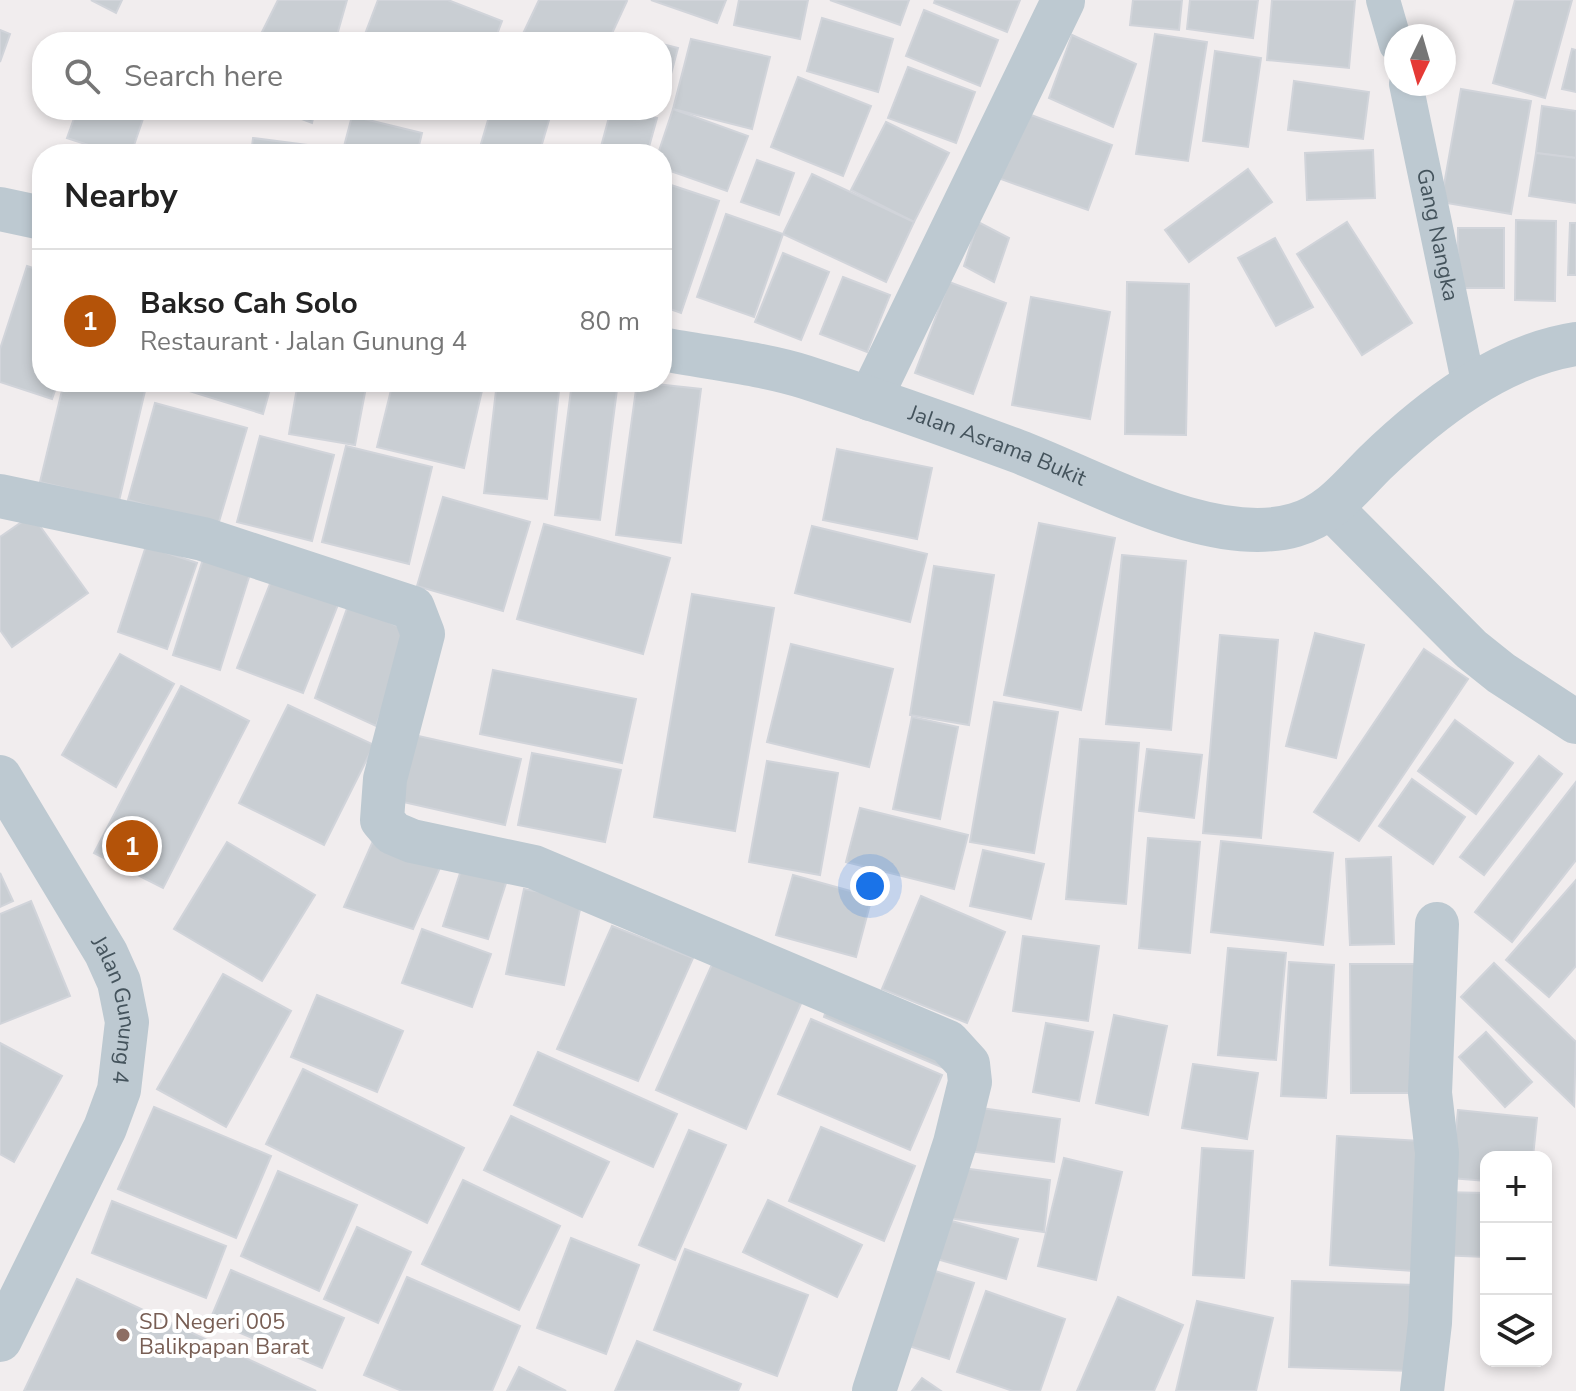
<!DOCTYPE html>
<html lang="en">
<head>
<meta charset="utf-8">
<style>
	body { margin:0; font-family:"Nunito Sans",sans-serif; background:#f2f2f2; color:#222 }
	.controls { position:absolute; right:24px; bottom:24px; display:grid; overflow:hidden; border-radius:16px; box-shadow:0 4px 12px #0003 }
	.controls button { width:72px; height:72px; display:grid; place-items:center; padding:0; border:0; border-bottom:2px solid #e0e0e0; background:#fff; color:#222; font:40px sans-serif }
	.compass { position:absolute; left:1384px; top:24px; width:72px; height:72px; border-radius:50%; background:#fff; box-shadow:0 4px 12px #0003; rotate:185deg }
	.you { position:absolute; left:870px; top:886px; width:28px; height:28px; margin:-20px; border:6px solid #fff; border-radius:50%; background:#1a73e8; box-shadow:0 0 0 12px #1a73e833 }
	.badge { display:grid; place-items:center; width:52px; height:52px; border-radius:50%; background:#b45309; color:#fff; font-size:26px; font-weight:700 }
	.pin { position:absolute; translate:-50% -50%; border:4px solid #fff; box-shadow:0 2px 8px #0006 }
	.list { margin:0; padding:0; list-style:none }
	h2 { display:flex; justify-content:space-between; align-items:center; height:104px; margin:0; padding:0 32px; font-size:34px }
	h2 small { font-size:26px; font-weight:400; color:#767676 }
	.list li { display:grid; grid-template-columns:52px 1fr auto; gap:24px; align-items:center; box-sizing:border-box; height:144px; padding:0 32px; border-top:2px solid #e0e0e0 }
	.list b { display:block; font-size:30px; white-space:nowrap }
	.list p { margin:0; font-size:26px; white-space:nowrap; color:#767676 }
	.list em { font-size:26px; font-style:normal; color:#767676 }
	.icon { flex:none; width:44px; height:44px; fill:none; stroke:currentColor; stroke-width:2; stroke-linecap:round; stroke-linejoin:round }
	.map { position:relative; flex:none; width:1576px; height:1391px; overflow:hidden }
	.search { position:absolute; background:#fff; box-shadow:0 4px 12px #0003; left:32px; top:32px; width:640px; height:88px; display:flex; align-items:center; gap:20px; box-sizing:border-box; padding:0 28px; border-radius:32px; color:#767676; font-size:30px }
	.panel { position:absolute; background:#fff; box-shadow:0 4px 12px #0003; left:32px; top:144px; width:640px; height:248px; border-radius:32px }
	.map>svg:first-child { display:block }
	.building { fill:#c9ced3; stroke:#d1d4da; stroke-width:2 }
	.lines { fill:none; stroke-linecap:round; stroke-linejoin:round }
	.service { stroke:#bdc9d1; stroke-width:34 }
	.minor { stroke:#bdc9d1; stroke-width:44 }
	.tertiary { stroke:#bdc9d1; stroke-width:44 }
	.education-dot { fill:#8d6e63; stroke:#fff; stroke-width:3 }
	.labels { text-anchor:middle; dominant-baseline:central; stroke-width:8; stroke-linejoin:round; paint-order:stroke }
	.street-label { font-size:22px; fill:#44535c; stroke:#fff }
	.education-label { font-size:22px; fill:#785e54; stroke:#fff; text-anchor:start }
</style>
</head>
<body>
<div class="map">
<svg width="1576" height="1391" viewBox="0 0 1576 1391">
	<rect width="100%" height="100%" fill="#f1edee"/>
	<g class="building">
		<polygon points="91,0 122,0 116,13"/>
		<polygon points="278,0 347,0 335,42 257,42"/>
		<polygon points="378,0 448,0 502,21 494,42 362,42"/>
		<polygon points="539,0 626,0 627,1 608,42 519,42"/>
		<polygon points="651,0 726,0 717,23"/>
		<polygon points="739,0 808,0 800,39 734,25"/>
		<polygon points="830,0 909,0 900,25"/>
		<polygon points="935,0 1020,0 1007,32 934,3"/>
		<polygon points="1133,0 1182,0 1179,30 1130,25"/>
		<polygon points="1190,0 1258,0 1253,38 1187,29"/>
		<polygon points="1272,0 1355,0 1349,68 1267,60"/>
		<polygon points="1515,0 1572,0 1545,98 1493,83"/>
		<polygon points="924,10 998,40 980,86 906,56"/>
		<polygon points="822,18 893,39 878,92 807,71"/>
		<polygon points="0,30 10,34 0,62"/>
		<polygon points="1155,34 1207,42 1188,161 1136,154"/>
		<polygon points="628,35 655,42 626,42"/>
		<polygon points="1072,35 1136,64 1113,127 1049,98"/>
		<polygon points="691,39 770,57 752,129 673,109"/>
		<polygon points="662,44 678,48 664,100 662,99"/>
		<polygon points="1572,49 1576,50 1576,92 1562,89"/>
		<polygon points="1215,51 1261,58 1248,147 1203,141"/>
		<polygon points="908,67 975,92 956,143 888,118"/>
		<polygon points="798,77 871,106 843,176 771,147"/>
		<polygon points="1294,81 1369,92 1363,139 1288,130"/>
		<polygon points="1461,89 1531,101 1511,214 1441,202"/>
		<polygon points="1542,106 1576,111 1576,158 1536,153"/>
		<polygon points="673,109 748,136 727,191 662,168 662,154 658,154"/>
		<polygon points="77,110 146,110 131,154 116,154 67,138"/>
		<polygon points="278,110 315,110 312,123"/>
		<polygon points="491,110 552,110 539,154 478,154"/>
		<polygon points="611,110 657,118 647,154 599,154"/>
		<polygon points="1023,112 1112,145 1088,210 998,178"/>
		<polygon points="352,116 422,133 417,154 342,154"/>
		<polygon points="886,122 949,153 914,222 851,190"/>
		<polygon points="253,138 316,146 314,154 251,154"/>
		<polygon points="1373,150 1375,198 1307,200 1305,153"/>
		<polygon points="1536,153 1576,158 1576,203 1529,196"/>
		<polygon points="757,160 794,173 779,215 741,202"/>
		<polygon points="1248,169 1272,202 1189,262 1165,230"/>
		<polygon points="812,174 914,222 886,282 783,234"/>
		<polygon points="662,182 719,201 681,313 662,306"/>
		<polygon points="726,214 783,234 754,317 697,297"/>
		<polygon points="1516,220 1556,221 1555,301 1515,300"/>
		<polygon points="978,222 1009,238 994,282 964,266"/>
		<polygon points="1347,222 1412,323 1362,355 1297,254"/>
		<polygon points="1570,223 1576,223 1576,275 1568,275"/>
		<polygon points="1458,228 1504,228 1504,288 1457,288"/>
		<polygon points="1275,238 1313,307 1276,326 1238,258"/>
		<polygon points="783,253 829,272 801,340 755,322"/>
		<polygon points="27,266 42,271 42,382 58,382 52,399 0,382 0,349"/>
		<polygon points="843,277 890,295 867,352 820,334"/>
		<polygon points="949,282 1006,303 973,394 915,373"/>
		<polygon points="1127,282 1189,284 1186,435 1125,434"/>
		<polygon points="1031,297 1110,312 1090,419 1012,405"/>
		<polygon points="64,382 108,382 145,391 119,501 40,482"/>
		<polygon points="185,382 272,382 263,414 183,389"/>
		<polygon points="298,382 367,382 355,445 289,434"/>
		<polygon points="393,382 484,382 464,468 377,447"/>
		<polygon points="497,382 560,382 547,499 484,493"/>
		<polygon points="572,382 618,382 600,520 555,515"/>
		<polygon points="637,382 701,389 681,543 616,535"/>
		<polygon points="155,403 247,428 218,525 128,500"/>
		<polygon points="260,436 334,455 312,541 237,522"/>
		<polygon points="346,446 432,467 409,564 322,542"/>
		<polygon points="837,449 932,468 917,539 823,520"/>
		<polygon points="443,497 530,522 503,611 417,586"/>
		<polygon points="32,515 88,593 12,647 0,630 0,537"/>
		<polygon points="1039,523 1115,538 1081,710 1004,695"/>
		<polygon points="544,524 670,558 643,654 517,619"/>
		<polygon points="812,526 927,554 910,622 795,593"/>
		<polygon points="146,546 197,563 167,649 118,632"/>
		<polygon points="1122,555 1186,561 1171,730 1106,724"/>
		<polygon points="203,559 250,574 220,670 173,655"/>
		<polygon points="934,566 994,575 969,725 910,715"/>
		<polygon points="275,571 341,597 303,693 237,668"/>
		<polygon points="692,594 774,608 735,831 654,817"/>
		<polygon points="349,603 410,632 376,726 315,698"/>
		<polygon points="1315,633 1364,645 1336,758 1286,746"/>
		<polygon points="1220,635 1278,640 1261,838 1203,833"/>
		<polygon points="791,644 893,669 869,767 767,742"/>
		<polygon points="1424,649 1468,679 1359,841 1314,812"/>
		<polygon points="120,654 174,684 116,787 62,755"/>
		<polygon points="493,670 636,699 622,763 480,734"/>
		<polygon points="181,686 249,721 163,888 94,853"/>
		<polygon points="994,702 1058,712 1034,853 970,842"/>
		<polygon points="288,705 374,745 324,845 239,803"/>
		<polygon points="912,717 958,727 940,819 893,809"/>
		<polygon points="1455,720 1513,763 1476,814 1418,771"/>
		<polygon points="405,733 521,759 505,825 390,799"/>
		<polygon points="1080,739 1139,743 1126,904 1066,899"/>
		<polygon points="1147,749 1202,755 1194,818 1139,811"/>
		<polygon points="532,753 621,770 605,842 518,825"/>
		<polygon points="1539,756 1562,774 1484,875 1460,857"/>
		<polygon points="767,761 838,773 820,875 749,862"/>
		<polygon points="1412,779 1465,817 1433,864 1379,826"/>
		<polygon points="1576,782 1576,860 1512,942 1475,912"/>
		<polygon points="860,808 968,835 954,889 846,862"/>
		<polygon points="1148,838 1200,842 1190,953 1139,948"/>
		<polygon points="373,841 442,863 413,929 344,907"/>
		<polygon points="1221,841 1333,853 1323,945 1211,932"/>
		<polygon points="227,842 315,895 262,981 174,929"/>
		<polygon points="983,850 1044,864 1031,919 970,906"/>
		<polygon points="1391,857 1394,944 1350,945 1346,859"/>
		<polygon points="462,867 507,880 488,939 443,926"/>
		<polygon points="0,873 13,901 0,907"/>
		<polygon points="793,875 872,897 856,957 776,935"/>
		<polygon points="1576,880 1576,966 1549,997 1506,960"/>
		<polygon points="524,889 582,900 564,985 506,974"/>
		<polygon points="921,896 1005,932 967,1023 882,989"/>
		<polygon points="31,901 70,996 0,1024 0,914"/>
		<polygon points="612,926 693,958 638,1081 557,1049"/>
		<polygon points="422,929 491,954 472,1007 402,983"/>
		<polygon points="1023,936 1099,946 1088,1021 1013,1011"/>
		<polygon points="1228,948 1286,953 1276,1060 1218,1055"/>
		<polygon points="718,951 807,990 746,1129 656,1090"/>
		<polygon points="1289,962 1334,965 1326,1098 1281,1096"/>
		<polygon points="1494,963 1576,1042 1574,1106 1461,997"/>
		<polygon points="1350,964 1426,964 1426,1093 1351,1093"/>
		<polygon points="223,974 291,1011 226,1127 157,1089"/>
		<polygon points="317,995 403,1031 377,1092 291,1057"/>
		<polygon points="828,1004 952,1057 948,1070 824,1017"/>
		<polygon points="1114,1015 1167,1026 1148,1115 1096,1103"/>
		<polygon points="811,1019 942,1075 910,1150 778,1094"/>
		<polygon points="1046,1023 1093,1032 1079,1101 1033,1092"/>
		<polygon points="1486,1032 1532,1082 1505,1107 1459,1057"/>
		<polygon points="0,1043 62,1076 14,1162 0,1154"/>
		<polygon points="538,1052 677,1114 653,1167 514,1105"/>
		<polygon points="1193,1064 1258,1073 1247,1139 1182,1128"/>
		<polygon points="303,1069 464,1148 427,1223 266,1144"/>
		<polygon points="154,1107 271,1156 236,1238 118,1189"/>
		<polygon points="974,1107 1060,1119 1054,1162 968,1151"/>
		<polygon points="1458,1110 1537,1118 1533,1157 1486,1157 1486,1181 1451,1178"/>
		<polygon points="511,1116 609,1162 582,1217 484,1170"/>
		<polygon points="821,1127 915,1166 884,1241 789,1201"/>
		<polygon points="689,1130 726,1145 675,1260 639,1245"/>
		<polygon points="1337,1136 1420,1141 1413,1271 1330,1265"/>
		<polygon points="1202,1148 1253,1151 1244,1278 1193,1275"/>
		<polygon points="1064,1158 1122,1172 1096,1280 1038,1266"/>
		<polygon points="955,1167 1050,1180 1044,1232 948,1218"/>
		<polygon points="278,1171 357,1205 319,1291 241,1256"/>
		<polygon points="463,1180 560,1226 519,1310 422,1264"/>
		<polygon points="1439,1192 1486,1193 1486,1257 1438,1255"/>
		<polygon points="768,1200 862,1245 837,1297 743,1252"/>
		<polygon points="112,1201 226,1246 206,1298 92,1253"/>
		<polygon points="948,1220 1018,1239 1006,1279 937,1259"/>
		<polygon points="357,1227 411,1252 378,1323 324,1299"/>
		<polygon points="571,1238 639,1265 606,1354 537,1328"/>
		<polygon points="685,1249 808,1295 777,1376 654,1330"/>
		<polygon points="919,1266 974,1283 949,1359 894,1341"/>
		<polygon points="231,1270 344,1318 322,1368 210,1320"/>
		<polygon points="407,1277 520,1326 492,1391 402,1391 364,1375"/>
		<polygon points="77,1279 316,1391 24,1391"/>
		<polygon points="1292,1281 1415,1285 1412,1371 1289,1367"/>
		<polygon points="986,1291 1065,1319 1040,1391 1013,1391 957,1372"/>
		<polygon points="1118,1297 1183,1325 1154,1391 1077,1391"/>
		<polygon points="1197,1301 1273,1318 1256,1391 1176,1391"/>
		<polygon points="637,1341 741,1384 738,1391 615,1391"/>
		<polygon points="519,1367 566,1391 507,1391"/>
		<polygon points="922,1378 941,1391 912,1391"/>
	</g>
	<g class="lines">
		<g class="service">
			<polyline points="1383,0 1396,45"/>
			<path id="s1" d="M1406 84 1469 386"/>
		</g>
		<g class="minor">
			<polyline points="870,399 1063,1"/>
			<polyline points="0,496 203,539 413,608 423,634 385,779 382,820 393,833 412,841 534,867 948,1042 968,1064 970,1082 955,1143 874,1391"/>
			<polyline points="1331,508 1471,649 1501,673 1576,722"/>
			<polyline points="1422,1391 1430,1323 1437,1153 1430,1093 1437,924"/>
		</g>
		<g class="tertiary">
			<polyline points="0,209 42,218"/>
			<path id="s2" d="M662 349C709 358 760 363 805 377 876 400 947 425 1017 451 1094 480 1212 549 1295 525 1330 515 1350 488 1375 463 1430 410 1499 356 1576 344"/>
			<path id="s3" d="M0 777 106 953 119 982 127 1022 119 1090 105 1128 0 1340"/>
		</g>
	</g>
	<circle class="education-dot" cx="123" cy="1335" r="8"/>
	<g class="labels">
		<g class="street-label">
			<text stroke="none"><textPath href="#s1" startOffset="154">Gang Nangka</textPath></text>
			<text stroke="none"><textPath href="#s2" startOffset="350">Jalan Asrama Bukit</textPath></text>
			<text stroke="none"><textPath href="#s3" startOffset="264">Jalan Gunung 4</textPath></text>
		</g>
		<g class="education-label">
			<text x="139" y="1322">SD Negeri 005<tspan x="139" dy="25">Balikpapan Barat</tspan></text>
		</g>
	</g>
</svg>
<div class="controls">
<button>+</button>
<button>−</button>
<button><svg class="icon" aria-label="layers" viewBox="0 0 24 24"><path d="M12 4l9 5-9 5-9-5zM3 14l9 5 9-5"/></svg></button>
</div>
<svg class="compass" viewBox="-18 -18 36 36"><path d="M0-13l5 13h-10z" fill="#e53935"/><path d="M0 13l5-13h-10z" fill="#767676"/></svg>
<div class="you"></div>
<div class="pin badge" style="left:132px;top:846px">1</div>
<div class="search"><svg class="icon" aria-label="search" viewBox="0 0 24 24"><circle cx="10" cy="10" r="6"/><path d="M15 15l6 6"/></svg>Search here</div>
<section class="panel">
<h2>Nearby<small></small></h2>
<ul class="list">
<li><span class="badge">1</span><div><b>Bakso Cah Solo</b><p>Restaurant · Jalan Gunung 4</p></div><em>80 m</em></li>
</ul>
</section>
</div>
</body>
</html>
